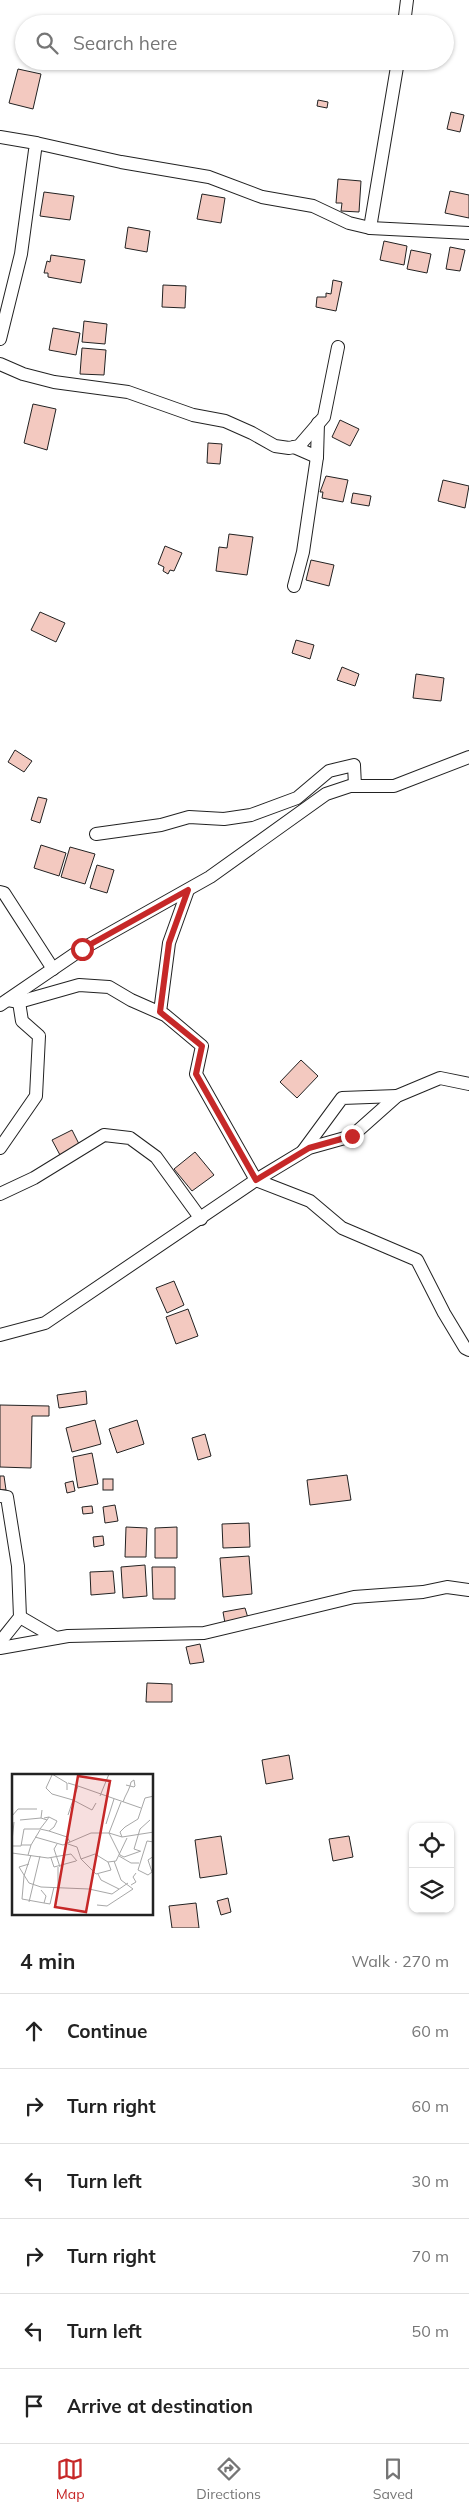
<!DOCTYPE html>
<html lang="en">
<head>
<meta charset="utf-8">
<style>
	body { margin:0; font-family:Mulish,sans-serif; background:#f2f2f2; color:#222 }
	.controls { position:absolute; right:15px; bottom:15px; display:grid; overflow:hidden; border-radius:10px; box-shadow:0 1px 4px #0004 }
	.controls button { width:45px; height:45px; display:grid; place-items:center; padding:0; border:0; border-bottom:1px solid #e0e0e0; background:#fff; color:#222; font:25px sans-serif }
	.stop { position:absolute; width:15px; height:15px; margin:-11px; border:4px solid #c62828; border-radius:50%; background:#fff }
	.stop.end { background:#c62828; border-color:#fff; box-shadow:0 1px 5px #0008 }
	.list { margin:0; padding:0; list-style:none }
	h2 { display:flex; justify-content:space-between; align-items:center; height:65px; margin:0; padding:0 20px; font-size:21px }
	h2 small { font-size:16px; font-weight:400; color:#767676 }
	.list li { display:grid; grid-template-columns:32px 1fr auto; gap:15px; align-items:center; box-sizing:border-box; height:75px; padding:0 20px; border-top:1px solid #e0e0e0 }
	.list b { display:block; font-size:19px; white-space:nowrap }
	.list em { font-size:16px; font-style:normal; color:#767676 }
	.icon { flex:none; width:28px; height:28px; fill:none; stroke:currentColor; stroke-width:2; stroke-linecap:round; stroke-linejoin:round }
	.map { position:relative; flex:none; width:469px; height:1928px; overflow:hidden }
	.search { position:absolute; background:#fff; box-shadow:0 1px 4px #0004; left:15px; right:15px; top:15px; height:55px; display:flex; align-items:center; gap:12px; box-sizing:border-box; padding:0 18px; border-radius:28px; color:#767676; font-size:19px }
	.sheet { height:515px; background:#fff }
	nav { display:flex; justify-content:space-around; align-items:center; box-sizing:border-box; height:70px; border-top:1px solid #e0e0e0; background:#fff; font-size:14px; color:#767676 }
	nav a { display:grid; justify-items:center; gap:2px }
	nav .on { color:#c62828 }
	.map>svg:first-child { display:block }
	.building { fill:#f3c9c0; stroke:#222 }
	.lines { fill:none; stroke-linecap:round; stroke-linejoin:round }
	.minor-casing { stroke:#222; stroke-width:14 }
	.minor { stroke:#fff; stroke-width:12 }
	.route { stroke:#c62828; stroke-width:6 }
	.inset-road { fill:none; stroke:#a7a7a7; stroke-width:1 }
	.view { fill:#c62828; fill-opacity:0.15; stroke:#c62828; stroke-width:2.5 }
	.inset-edge { fill:none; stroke:#222; stroke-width:2.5 }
</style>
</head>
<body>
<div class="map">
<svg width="469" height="1928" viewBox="0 0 469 1928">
	<rect width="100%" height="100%" fill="#fff"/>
	<g class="building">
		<polygon points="78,20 103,24 78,24"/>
		<polygon points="18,69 41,74 33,109 9,103"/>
		<polygon points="318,100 328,102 327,108 317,106"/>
		<polygon points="451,112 464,115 460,132 447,129"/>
		<polygon points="338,179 361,181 359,212 341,211 342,203 336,203"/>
		<polygon points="450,191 469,195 469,218 445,213"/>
		<polygon points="44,192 74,196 70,220 40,216"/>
		<polygon points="202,194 225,198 221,223 197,219"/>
		<polygon points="128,227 150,231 147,252 125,248"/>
		<polygon points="384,241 407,246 404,265 380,260"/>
		<polygon points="450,247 465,250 460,271 446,269"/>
		<polygon points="411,250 431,254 427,273 407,269"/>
		<polygon points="51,255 85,260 81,283 48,277 48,273 44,273 47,261 50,262"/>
		<polygon points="333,280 342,282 336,311 316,307 317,297 326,297 326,293 331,294"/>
		<polygon points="163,285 186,286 185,308 162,307"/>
		<polygon points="84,321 107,324 105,344 82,342"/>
		<polygon points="53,328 80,333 76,355 49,350"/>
		<polygon points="82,348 106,350 104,375 80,374"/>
		<polygon points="33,404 56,409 47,450 24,443"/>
		<polygon points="340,420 359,429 350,446 332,437"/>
		<polygon points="208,443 222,444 220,464 207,463"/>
		<polygon points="326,476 348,480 343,502 322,498 323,492 320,492"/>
		<polygon points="443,480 469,486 465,508 438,501"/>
		<polygon points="353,493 371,496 369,506 351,503"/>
		<polygon points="229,534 253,537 247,575 216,571 219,547 227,548"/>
		<polygon points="165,546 182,553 174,571 170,570 168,574 163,571 164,567 158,564"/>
		<polygon points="311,560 334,565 329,586 306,580"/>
		<polygon points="40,612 65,623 56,642 31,630"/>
		<polygon points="296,640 314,645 310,659 292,653"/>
		<polygon points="342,667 359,674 355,686 337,680"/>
		<polygon points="416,674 444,678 441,701 413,698"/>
		<polygon points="15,750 32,761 24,772 8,762"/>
		<polygon points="38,797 47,799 40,823 31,820"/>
		<polygon points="41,845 66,853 59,876 34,868"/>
		<polygon points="70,847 95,854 85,884 61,877"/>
		<polygon points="97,865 114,870 107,893 90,888"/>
		<polygon points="301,1060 318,1076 297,1098 280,1082"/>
		<polygon points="72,1130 80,1146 60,1155 52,1140"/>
		<polygon points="195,1152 214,1175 192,1191 174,1169"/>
		<polygon points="174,1281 184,1305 167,1313 156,1288"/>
		<polygon points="188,1309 198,1336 176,1344 166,1317"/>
		<polygon points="86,1391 87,1404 59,1408 57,1395"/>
		<polygon points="0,1405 49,1406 49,1416 32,1416 31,1468 0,1467"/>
		<polygon points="95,1420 101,1444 72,1452 66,1428"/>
		<polygon points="137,1420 144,1444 117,1453 109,1429"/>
		<polygon points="205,1434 211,1456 198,1460 192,1438"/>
		<polygon points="92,1453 98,1484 78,1488 73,1457"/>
		<polygon points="347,1475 351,1500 310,1505 307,1480"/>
		<polygon points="0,1476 4,1476 6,1490 0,1490"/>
		<rect x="103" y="1479" width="10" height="11"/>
		<polygon points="73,1481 75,1491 67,1493 65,1483"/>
		<polygon points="115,1505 118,1521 105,1523 103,1507"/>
		<polygon points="92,1506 93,1513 83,1514 82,1507"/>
		<polygon points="249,1523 250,1547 223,1548 222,1524"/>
		<polygon points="126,1527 147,1528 146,1557 125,1557"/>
		<polygon points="177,1527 177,1558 155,1558 155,1528"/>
		<polygon points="103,1536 104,1545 94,1547 93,1537"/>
		<polygon points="249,1556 252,1594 223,1597 220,1558"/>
		<polygon points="145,1565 147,1596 123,1598 121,1567"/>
		<polygon points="152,1567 175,1567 175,1599 153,1599"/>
		<polygon points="113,1571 115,1593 91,1595 90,1572"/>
		<polygon points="245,1608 248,1618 225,1623 223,1612"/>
		<polygon points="200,1644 204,1662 190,1664 186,1647"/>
		<polygon points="147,1683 172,1684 172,1702 146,1702"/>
		<polygon points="289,1755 293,1779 266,1784 262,1760"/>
		<polygon points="221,1836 227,1874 200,1878 195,1840"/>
		<polygon points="349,1836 353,1857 333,1861 329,1839"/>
		<polygon points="228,1898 231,1912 221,1915 217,1901"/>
		<polygon points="196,1903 199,1928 172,1928 169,1906"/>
	</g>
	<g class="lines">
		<g class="minor-casing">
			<g id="minor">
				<polyline points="404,24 407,0"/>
				<polyline points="0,137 36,143 21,254 0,339"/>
				<polyline points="36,143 121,162 209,177 262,197 313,206 349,223 370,228 469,233"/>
				<polyline points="370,228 398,61"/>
				<polyline points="0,364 23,374 54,382 128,392 193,415 225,421 252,433 275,446 289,448 299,446 324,417 338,347"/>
				<polyline points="294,447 317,457 318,423"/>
				<polyline points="294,586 303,552 317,457"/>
				<polyline points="96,834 161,825 189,817 224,819 251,815 297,798 329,771 354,765 355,786"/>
				<polyline points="0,892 4,893 53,969"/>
				<polyline points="8,1000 19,1002 79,985 109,987 131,1000 165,1015 202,1046 196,1074 256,1180 310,1201 342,1228 417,1260 444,1313 465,1348 469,1350"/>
				<polyline points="0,1005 82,949 210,877 326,794 350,786 394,786 469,757"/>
				<polyline points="160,1012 169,943 188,890"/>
				<polyline points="0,1148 36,1096 39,1036 22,1021 19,1002"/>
				<polyline points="303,1151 342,1098 397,1096"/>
				<polyline points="0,1194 34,1178 104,1135 130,1138 156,1157 201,1219"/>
				<polyline points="0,1335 45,1323 256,1180 309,1148 352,1136 397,1096 440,1078 469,1084"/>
				<polyline points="0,1496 7,1497 18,1566 20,1617 0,1642"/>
				<polyline points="20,1617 56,1638"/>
				<polyline points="0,1648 68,1636 204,1633 354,1597 423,1592 447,1587 469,1590"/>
			</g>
		</g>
		<use href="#minor" class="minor"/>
	</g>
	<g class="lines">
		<polyline class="route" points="82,949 188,890 169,943 160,1012 202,1046 196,1074 256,1180 309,1148 352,1136"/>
	</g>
	<g transform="translate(12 1774)">
		<rect width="141" height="141" fill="#fff"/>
		<path class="inset-road" d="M40 0 55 9V16M40 1 34 14 40 20 61 26 66 12 56 9M66 12 129 34M88 22 97 0M109 28 97 59 108 81 112 83 129 77M111 28 113 23 116 17 118 12 119 8 122 6 123 12 122 13 114 11M56 41 61 26 80 36 84 29M0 42 6 35H25M29 44 35 46 37 43 32 44M8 46 29 44 30 36M35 46 28 55 37 57 42 53 45 47 37 43M94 50 102 25M37 57 55 63 58 68M23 63 51 71 79 59H97L110 63 108 58 113 53 126 45 133 24 142 22M110 63 142 58M0 67 2 48M45 70 42 75 48 93M56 70 65 73 69 85 84 100 99 96 96 88 104 87 115 64M9 71H19L16 81M19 71 28 56M0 72H9L12 55H28M128 77 122 75 128 55 138 46M0 79 36 84 59 80 65 87M19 81 12 102 10 125 32 129 34 122 29 116M107 82 119 89H127M39 84 42 93 64 87M69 85 83 80 96 88M17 90 7 93 17 109 29 113 77 115 100 120 116 109M140 98 136 101 126 96 135 67 142 68M140 98 136 86 142 82M86 100 89 106 107 115M119 111 124 108 121 103 124 99M46 113V93M17 128 28 82M32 129 38 130 42 113M85 131 95 132 121 115 109 106 102 87"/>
		<path class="view" d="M66 2 98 7 74 138 43 133Z"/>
		<rect width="141" height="141" class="inset-edge"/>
	</g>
</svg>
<div class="controls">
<button><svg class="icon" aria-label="locate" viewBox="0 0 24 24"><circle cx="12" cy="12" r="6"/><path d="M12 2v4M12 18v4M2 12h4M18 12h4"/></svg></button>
<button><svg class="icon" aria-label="layers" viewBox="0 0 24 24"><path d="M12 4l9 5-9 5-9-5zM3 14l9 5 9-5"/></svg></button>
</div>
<div class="stop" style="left:82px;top:949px"></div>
<div class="stop end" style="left:352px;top:1136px"></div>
<div class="search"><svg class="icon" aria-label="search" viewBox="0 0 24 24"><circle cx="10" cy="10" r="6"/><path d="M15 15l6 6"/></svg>Search here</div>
</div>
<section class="sheet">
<h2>4 min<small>Walk · 270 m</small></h2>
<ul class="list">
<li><svg class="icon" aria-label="ahead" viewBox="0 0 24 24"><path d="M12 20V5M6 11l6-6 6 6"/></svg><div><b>Continue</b></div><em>60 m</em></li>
<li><svg class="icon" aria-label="right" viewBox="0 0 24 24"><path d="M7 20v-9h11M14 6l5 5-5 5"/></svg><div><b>Turn right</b></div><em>60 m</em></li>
<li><svg class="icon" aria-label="left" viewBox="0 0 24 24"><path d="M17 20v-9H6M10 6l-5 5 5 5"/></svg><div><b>Turn left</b></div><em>30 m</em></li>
<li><svg class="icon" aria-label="right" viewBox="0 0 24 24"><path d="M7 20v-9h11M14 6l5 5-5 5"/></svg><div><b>Turn right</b></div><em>70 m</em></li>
<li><svg class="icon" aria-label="left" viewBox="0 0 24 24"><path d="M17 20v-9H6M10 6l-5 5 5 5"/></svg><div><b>Turn left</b></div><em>50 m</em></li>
<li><svg class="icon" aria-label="arrive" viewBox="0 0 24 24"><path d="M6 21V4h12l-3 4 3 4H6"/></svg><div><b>Arrive at destination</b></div></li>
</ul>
</section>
<nav>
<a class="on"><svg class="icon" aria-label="map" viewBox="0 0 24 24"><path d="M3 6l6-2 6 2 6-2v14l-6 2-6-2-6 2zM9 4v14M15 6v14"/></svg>Map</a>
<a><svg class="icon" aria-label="directions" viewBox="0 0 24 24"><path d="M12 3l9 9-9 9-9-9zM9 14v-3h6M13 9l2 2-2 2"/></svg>Directions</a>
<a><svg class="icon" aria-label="saved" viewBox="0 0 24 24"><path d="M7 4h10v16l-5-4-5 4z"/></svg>Saved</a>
</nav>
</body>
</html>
